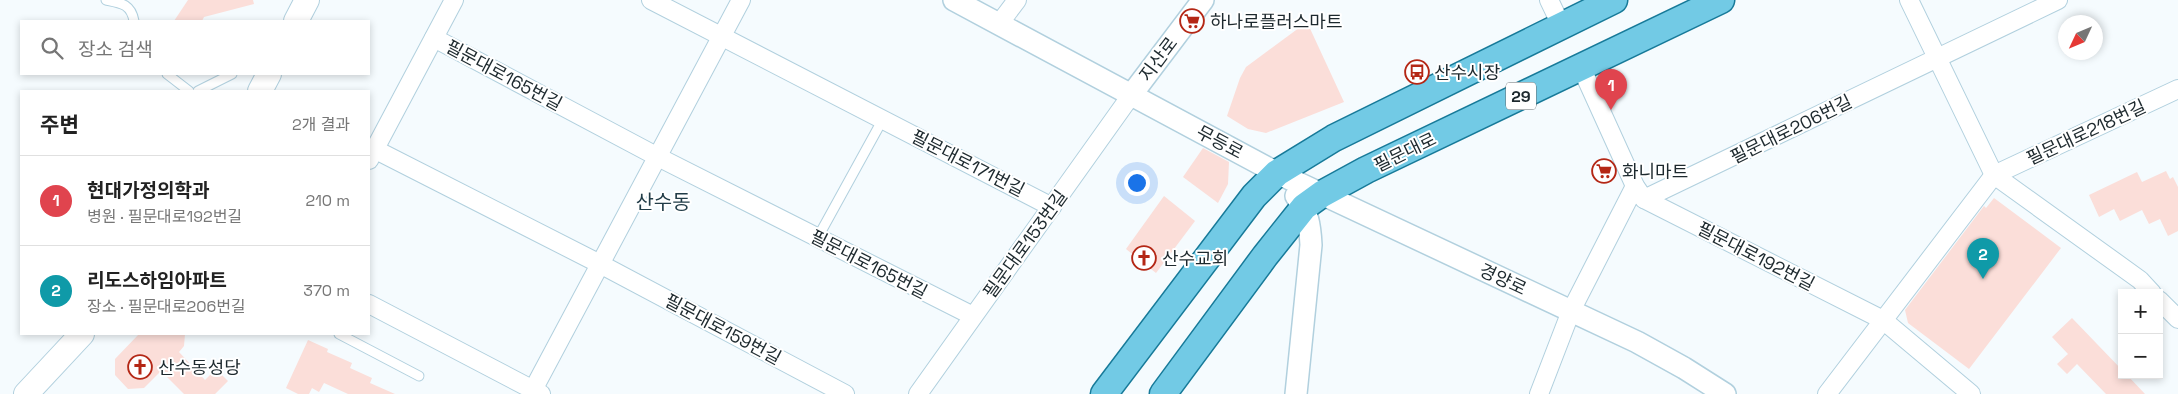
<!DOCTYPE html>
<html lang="ko">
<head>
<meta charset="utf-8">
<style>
	body { margin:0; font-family:"Space Grotesk","Noto Sans KR",sans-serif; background:#f2f2f2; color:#222 }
	.controls { position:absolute; right:15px; bottom:15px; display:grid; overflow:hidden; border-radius:0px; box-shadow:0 2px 8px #0003 }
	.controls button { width:45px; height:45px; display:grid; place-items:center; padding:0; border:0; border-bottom:1px solid #e0e0e0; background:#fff; color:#222; font:25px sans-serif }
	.compass { position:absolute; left:2058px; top:15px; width:45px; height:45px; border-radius:50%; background:#fff; box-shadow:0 2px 8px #0003; rotate:226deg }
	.you { position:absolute; left:1136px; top:182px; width:18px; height:18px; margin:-12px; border:4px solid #fff; border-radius:50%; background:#1a73e8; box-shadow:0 0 0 8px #1a73e833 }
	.badge { display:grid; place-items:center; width:32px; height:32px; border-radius:50%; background:#ea580c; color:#fff; font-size:16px; font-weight:700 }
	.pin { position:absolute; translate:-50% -41px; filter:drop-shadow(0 1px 2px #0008) }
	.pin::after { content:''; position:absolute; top:26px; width:18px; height:15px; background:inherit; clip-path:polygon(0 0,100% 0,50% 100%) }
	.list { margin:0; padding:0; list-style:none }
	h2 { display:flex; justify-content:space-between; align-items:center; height:65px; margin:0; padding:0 20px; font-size:21px }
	h2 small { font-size:16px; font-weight:400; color:#767676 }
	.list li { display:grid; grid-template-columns:32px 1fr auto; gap:15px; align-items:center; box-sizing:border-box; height:90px; padding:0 20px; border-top:1px solid #e0e0e0 }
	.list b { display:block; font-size:19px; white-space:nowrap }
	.list p { margin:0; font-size:16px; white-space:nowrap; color:#767676 }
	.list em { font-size:16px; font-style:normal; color:#767676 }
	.icon { flex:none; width:28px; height:28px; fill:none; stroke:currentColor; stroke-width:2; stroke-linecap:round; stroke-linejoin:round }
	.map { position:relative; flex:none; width:2178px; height:394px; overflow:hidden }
	.search { position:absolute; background:#fff; box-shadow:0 2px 8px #0003; left:20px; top:20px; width:350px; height:55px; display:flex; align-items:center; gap:12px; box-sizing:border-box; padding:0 18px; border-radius:0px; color:#767676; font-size:19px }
	.panel { position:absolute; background:#fff; box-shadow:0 2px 8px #0003; left:20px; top:90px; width:350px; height:245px; border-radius:0px }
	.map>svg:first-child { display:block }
	.building { fill:#fbded9 }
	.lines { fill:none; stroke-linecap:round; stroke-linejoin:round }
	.service-casing { stroke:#b1d0de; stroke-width:11 }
	.minor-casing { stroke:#b1d0de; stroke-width:20 }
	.tertiary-casing { stroke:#b1d0de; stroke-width:24 }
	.secondary-casing { stroke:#b1d0de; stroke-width:26 }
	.primary-casing { stroke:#177a99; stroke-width:29 }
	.service { stroke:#fff; stroke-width:9 }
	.minor { stroke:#fff; stroke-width:18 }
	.tertiary { stroke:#fff; stroke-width:21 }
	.secondary { stroke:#fff; stroke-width:24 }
	.primary { stroke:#72cae5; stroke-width:26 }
	.labels { text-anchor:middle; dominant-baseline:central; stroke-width:4; stroke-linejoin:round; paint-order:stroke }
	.shield { fill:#fff; stroke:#61696d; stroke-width:1 }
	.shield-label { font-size:16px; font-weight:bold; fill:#1d292e }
	.poi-label { font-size:18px; fill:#1d292e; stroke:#fff; text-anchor:start }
	.street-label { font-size:18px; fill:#1d292e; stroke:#fff }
	.quarter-label { font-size:20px; fill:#213c47; stroke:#fff }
</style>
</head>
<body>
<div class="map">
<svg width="2178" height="394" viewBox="0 0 2178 394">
	<rect width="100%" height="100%" fill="#f5fbfe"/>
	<g class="building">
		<polygon points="188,0 253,0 254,4 204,17 202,21 174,21"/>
		<polygon points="1307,22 1344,102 1266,133 1248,129 1227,116 1240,78 1246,67"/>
		<polygon points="1203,148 1229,162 1228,184 1218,203 1183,177"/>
		<polygon points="2166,171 2170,179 2173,177 2178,187 2178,231 2168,236 2160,219 2149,224 2142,210 2120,221 2114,209 2099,217 2089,195 2137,172 2142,182"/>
		<polygon points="1164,196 1195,221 1156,273 1126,249"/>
		<polygon points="1994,198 2061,248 1969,369 1908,323 1905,310 1984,206 1986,208"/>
		<polygon points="2072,318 2122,370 2122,375 2127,375 2145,394 2106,394 2077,364 2067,374 2057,364 2068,354 2052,337"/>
		<polygon points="139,334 185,334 184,346 179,352 205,380 216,369 228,381 215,394 184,394 161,371 144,388 128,389 115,375 115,359"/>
		<polygon points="308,340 328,349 327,352 352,363 350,368 372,378 370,383 395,394 348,394 324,383 319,392 312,388 309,394 298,394 286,388"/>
	</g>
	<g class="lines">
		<g class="service-casing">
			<g id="service">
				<path d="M106 0C121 3 131 4 134 21"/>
				<polyline points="167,74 189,91"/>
				<polyline points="198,91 232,74"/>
				<polyline points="818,237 883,119"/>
				<polyline points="339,334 419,376"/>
			</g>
		</g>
		<g class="minor-casing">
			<g id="minor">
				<polyline points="651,0 1052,207"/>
				<polyline points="1549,0 1561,25"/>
				<polyline points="1909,0 1994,175 2140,280 2152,293"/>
				<polyline points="999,24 1017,0"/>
				<polyline points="434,38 658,157 973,316"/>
				<polyline points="1581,67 1635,186 1644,199 1883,320 1971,394"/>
				<polyline points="374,149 600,264 845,394"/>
				<polyline points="369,160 454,0"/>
				<polyline points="1644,199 2058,0"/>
				<polyline points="2159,300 2178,319"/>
				<polyline points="369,304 541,394"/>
				<polyline points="535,394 533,390 741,0"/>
				<polyline points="918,394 1132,94"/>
				<polyline points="1539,394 1571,311 1635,186"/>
				<polyline points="1827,394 1994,175 2178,89"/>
			</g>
		</g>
		<g class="tertiary-casing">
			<g id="tertiary">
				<polyline points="954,0 1277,173 1637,342 1684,368 1725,394"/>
				<polyline points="1132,94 1203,0"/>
				<path d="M1296 196C1308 212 1310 225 1311 245L1296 394"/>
			</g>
		</g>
		<g class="secondary-casing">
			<g id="secondary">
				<polyline points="296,21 307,0"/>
				<polyline points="260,91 269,74"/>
				<polyline points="26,394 82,334"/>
			</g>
		</g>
		<g class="primary-casing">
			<g id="primary">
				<polyline points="1104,394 1254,196 1277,173 1334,138 1614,0"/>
				<polyline points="1163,394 1265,256 1304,207 1322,194 1366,170 1721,0"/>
			</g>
		</g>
		<use href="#service" class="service"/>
		<use href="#minor" class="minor"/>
		<use href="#tertiary" class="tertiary"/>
		<use href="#secondary" class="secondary"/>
		<use href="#primary" class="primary"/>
	</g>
	<defs>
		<g id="supermarket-ring" transform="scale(1.25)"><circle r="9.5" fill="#fff" stroke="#b42715" stroke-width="1.5"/><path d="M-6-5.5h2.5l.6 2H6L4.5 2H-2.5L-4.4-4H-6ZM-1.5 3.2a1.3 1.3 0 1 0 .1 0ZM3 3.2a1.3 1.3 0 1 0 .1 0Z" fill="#b42715"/></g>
		<g id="bus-ring" transform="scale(1.25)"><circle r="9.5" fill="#fff" stroke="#b42715" stroke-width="1.5"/><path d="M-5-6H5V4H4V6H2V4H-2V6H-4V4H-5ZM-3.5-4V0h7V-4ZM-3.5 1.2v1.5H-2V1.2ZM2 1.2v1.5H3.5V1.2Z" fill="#b42715"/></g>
		<g id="church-ring" transform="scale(1.25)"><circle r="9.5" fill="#fff" stroke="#b42715" stroke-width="1.5"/><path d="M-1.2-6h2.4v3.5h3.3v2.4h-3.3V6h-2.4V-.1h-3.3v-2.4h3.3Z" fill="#b42715"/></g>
	</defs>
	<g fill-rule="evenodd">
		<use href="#supermarket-ring" x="1192" y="21"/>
		<use href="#bus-ring" x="1417" y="72"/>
		<use href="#supermarket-ring" x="1604" y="171"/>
		<use href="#church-ring" x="1144" y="258"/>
		<use href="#church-ring" x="140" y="367"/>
	</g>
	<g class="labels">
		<rect class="shield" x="1506" y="82.5" width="30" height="27" rx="4"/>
		<g class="shield-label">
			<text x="1521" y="96">29</text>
		</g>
		<g class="poi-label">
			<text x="1210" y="21">하나로플러스마트</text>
			<text x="1434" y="72">산수시장</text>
			<text x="1622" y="171">화니마트</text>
			<text x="1162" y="258">산수교회</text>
			<text x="158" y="367">산수동성당</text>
		</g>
		<g class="street-label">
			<text transform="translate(1158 59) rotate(-53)">지산로</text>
			<text transform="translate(504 75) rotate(28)">필문대로165번길</text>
			<text transform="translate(1791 129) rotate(-26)">필문대로206번길</text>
			<text transform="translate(2086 132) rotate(-25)">필문대로218번길</text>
			<text transform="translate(1220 142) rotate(28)">무등로</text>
			<text transform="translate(1405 152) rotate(-26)">필문대로</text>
			<text transform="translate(968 163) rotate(27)">필문대로171번길</text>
			<text transform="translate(1025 244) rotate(-54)">필문대로153번길</text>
			<text transform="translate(1756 256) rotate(27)">필문대로192번길</text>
			<text transform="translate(869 264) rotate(27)">필문대로165번길</text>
			<text transform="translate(1503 279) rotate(25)">경양로</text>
			<text transform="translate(723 329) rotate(28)">필문대로159번길</text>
		</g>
		<g class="quarter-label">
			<text x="663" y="202">산수동</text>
		</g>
	</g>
</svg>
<div class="controls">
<button>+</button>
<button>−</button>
</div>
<svg class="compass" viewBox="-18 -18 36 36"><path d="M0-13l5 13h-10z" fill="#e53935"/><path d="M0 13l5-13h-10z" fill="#767676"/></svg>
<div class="you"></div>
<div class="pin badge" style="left:1611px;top:110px;background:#e0444e">1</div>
<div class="pin badge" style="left:1983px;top:279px;background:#0f9aa8">2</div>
<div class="search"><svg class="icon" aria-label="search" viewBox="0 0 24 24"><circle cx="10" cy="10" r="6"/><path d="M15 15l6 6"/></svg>장소 검색</div>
<section class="panel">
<h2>주변<small>2개 결과</small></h2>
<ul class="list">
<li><span class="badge" style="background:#e0444e">1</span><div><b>현대가정의학과</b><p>병원 · 필문대로192번길</p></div><em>210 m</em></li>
<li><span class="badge" style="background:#0f9aa8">2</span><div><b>리도스하임아파트</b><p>장소 · 필문대로206번길</p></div><em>370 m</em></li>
</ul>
</section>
</div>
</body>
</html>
